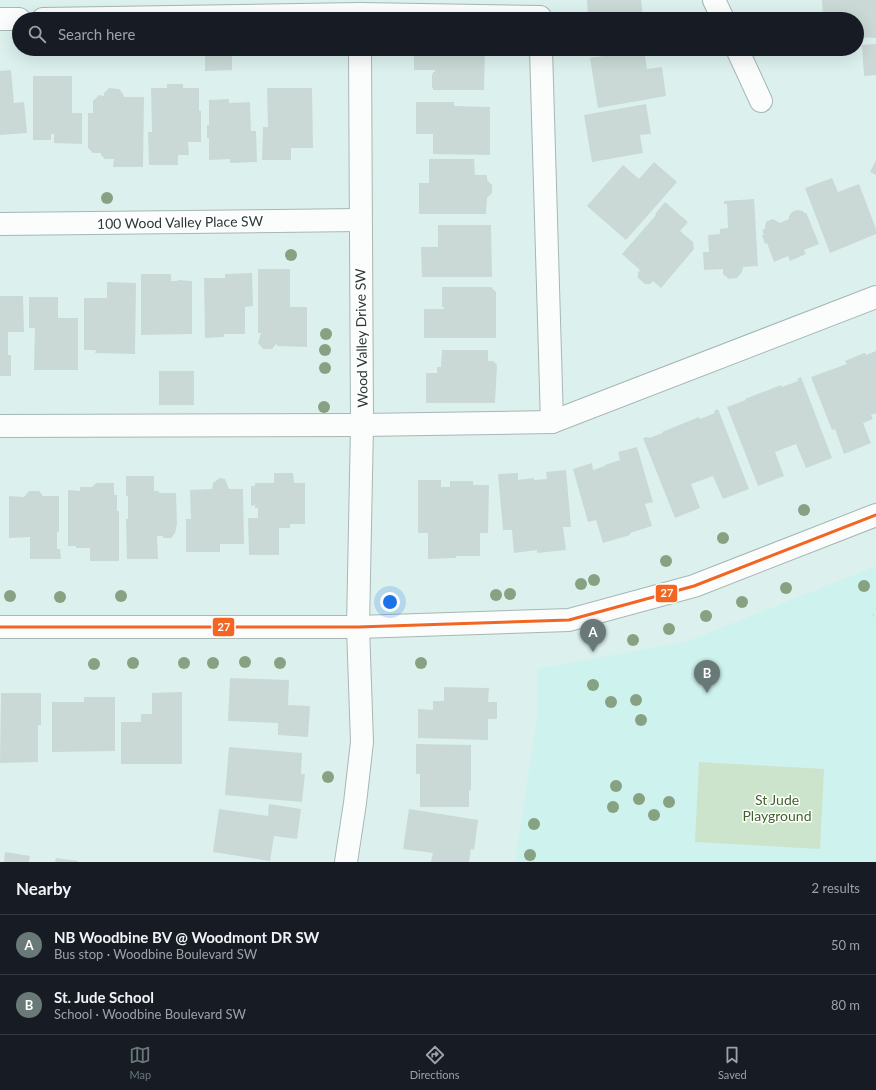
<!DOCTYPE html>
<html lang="en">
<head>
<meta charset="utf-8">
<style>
	body { margin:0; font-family:Lato,sans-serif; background:#20242c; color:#f1f3f6 }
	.you { position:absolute; left:390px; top:602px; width:14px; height:14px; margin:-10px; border:3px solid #fff; border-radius:50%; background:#1a73e8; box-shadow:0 0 0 6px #1a73e833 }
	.badge { display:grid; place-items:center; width:26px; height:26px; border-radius:50%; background:#697977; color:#fff; font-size:13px; font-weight:700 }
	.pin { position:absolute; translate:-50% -33px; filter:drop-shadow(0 1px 2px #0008) }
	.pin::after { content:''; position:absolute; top:21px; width:14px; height:12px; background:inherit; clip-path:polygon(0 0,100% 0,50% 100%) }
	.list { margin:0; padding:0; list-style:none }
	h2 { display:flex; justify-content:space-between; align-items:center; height:52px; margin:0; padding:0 16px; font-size:17px }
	h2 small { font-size:13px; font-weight:400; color:#9ea1a6 }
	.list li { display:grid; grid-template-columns:26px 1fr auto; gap:12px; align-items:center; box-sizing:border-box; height:60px; padding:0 16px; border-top:1px solid #363941 }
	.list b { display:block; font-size:15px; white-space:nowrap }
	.list p { margin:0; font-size:13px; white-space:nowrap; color:#9ea1a6 }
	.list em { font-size:13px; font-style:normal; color:#9ea1a6 }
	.icon { flex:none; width:22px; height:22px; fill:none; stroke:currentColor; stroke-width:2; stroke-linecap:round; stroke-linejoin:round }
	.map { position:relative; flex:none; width:876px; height:862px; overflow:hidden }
	.search { position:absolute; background:#171b24; box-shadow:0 4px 16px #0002; left:12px; right:12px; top:12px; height:44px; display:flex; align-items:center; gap:10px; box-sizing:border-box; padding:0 14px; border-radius:22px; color:#9ea1a6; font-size:15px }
	.sheet { height:172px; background:#171b24 }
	nav { display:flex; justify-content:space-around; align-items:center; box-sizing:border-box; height:56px; border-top:1px solid #363941; background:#171b24; font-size:11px; color:#9ea1a6 }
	nav a { display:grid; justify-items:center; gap:2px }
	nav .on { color:#697977 }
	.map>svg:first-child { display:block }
	.built { fill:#cef2ed }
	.green { fill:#cce3cc }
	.building { fill:#cad9d5 }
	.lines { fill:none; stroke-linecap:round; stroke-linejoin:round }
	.minor-casing { stroke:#a6b7b4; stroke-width:24 }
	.path { stroke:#cfd6d4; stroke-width:2.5; stroke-dasharray:1 3; stroke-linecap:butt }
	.minor { stroke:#fafdfc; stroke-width:22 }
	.bus-1-casing { stroke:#fff; stroke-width:6 }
	.bus-1 { stroke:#f26522; stroke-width:3 }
	.tree { fill:#87a282 }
	.labels { text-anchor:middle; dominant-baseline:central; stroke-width:3; stroke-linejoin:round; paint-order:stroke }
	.street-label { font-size:14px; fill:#2b3937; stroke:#fff }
	.park-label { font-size:14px; fill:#41612a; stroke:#fff }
	.line-badge { stroke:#fff; stroke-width:1.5 }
	.badge-label { font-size:11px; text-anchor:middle; font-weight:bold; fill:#fff }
</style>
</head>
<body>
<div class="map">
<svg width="876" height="862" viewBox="0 0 876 862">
	<rect width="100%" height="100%" fill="#dcf1ee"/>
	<polygon class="built" points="876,566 876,862 515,862 537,717 537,669 688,641"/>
	<polygon class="green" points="699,762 824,769 820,849 695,842"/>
	<g class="building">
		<polygon points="587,0 641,0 643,16 659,15 659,19 588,19"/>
		<polygon points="822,0 876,0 876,38 857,37 857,19 823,19"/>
		<polygon points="876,44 876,75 864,76 862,45"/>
		<polygon points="205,49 232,49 232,70 205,71"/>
		<polygon points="414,49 485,49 484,90 433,90 433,88 432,88 432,74 433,74 433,72 435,72 435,70 414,70"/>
		<polygon points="644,50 647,69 662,67 666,96 598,108 590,58"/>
		<polygon points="11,70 14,103 24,102 27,133 0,135 0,71"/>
		<polygon points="33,76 72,76 72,113 82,113 82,144 54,143 54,134 51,134 51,140 33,140"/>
		<polygon points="167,84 183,84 183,88 199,88 199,111 201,111 201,142 188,142 189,155 178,155 178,165 149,165 148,132 152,132 151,88 167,88"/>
		<polygon points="109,88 119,89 123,94 124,97 144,97 143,167 113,167 114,159 105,159 101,155 101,153 93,153 88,148 88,113 93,113 93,101 99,95 104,96 104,93"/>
		<polygon points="267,88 312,88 313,148 291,148 291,160 262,160 263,127 268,127"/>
		<polygon points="229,99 229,103 250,102 251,131 256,131 257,162 230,163 230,159 209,160 209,138 207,138 207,125 209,125 209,100"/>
		<polygon points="416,102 454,102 454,106 490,107 490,155 433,154 433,134 416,134"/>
		<polygon points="646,104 651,134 640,135 643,153 592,162 584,115"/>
		<polygon points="429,159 474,159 475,175 487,175 487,180 492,185 492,193 487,198 486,214 419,214 419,183 429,183"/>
		<polygon points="876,160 876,175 870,172"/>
		<polygon points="654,162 677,182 626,240 587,206 623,165 639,179"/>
		<polygon points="832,178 838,192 859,184 876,229 876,234 830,253 805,188"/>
		<polygon points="754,199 758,266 743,267 742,272 737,278 729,279 723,274 723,269 704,270 703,252 709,252 708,235 720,234 720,229 728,228 727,204 724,204 724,201"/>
		<polygon points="665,202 688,222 680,231 693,242 694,249 661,288 653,281 650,284 645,284 638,278 638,273 640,270 622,254 656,215 655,214"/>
		<polygon points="797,210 803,211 805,214 806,212 819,244 804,250 806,254 790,261 788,256 774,262 767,243 765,244 762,235 764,235 762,230 765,229 765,225 767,221 773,219 780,223 789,219 789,216 792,212"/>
		<polygon points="438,225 491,225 492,277 422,277 421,247 438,247"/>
		<polygon points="258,269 290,269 290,307 307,307 307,347 278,346 276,344 272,349 263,349 258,343 261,333 258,333"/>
		<polygon points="252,273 253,306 245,307 245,334 224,334 224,337 205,338 204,278 225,278 225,274"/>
		<polygon points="141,274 171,274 171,281 177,281 178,280 192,281 192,334 141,335"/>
		<polygon points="107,282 136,283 135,354 95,353 96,350 84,350 84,298 107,298"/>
		<polygon points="442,287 491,287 496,292 496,338 424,338 424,309 444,309 444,307 442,307"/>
		<polygon points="0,296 23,296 24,332 8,332 8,355 11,355 11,376 0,376"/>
		<polygon points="29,297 58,297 58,318 78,318 78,370 34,370 35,328 29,328"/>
		<polygon points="442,350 488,350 488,361 493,361 497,365 495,403 426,403 426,373 437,373 437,367 441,367"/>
		<polygon points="876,351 876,413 871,415 873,419 863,423 871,443 844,454 835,429 832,430 811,377 847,364 845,361 864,353 865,353 866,355"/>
		<rect x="159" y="371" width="35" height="34"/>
		<polygon points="801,377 832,458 806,468 796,444 775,452 784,476 758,486 727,407 746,400 745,399 781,385 782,387 798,381 797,379"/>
		<polygon points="718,409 749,489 723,499 713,476 691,484 700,508 675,518 643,438 648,437 649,438 663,433 662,432 699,417 700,419 715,413 714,411"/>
		<polygon points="637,447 653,502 645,504 652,526 630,533 630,535 603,543 596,520 588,522 573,469 592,463 593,470 605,466 605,465 620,460 618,452"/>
		<polygon points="566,470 571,527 563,527 566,550 537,553 537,550 514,553 512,530 503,530 498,474 518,473 518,480 534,478 534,480 547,479 546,472"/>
		<polygon points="274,473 293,473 294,483 305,483 305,524 290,524 290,528 279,528 279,555 249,555 248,518 258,518 258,508 255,508 255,505 251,506 251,486 255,486 255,483 274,483"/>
		<polygon points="126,476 154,476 154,491 159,491 159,493 176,493 177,524 175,533 171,538 163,538 163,536 157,536 158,559 127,559 126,519 128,519 128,496 126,496"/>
		<polygon points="220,478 225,479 229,489 243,489 244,544 220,544 220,552 186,552 186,519 191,519 190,490 212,489 213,483"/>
		<polygon points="418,480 441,480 441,487 450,487 450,481 473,481 473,485 489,485 488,533 480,533 480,556 456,556 456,558 428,559 428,533 418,533"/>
		<polygon points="96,483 114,483 114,495 117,495 117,511 119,511 119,561 90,561 90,548 76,548 76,546 68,546 68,490 80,491 80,487 92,487"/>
		<polygon points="29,491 39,491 43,496 59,496 59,532 57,532 57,549 60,549 61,559 30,559 30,537 9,538 9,496 24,497"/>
		<polygon points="230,678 289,680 288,705 310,706 308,737 278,735 278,723 228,721"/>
		<polygon points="444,687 489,688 488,702 497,702 497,719 488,719 488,740 418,738 418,709 433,710 433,701 444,701"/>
		<polygon points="182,692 182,764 121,764 121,722 141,722 141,714 152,714 152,693"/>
		<polygon points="1,693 41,693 41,725 38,725 38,762 0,763"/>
		<polygon points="84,697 115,697 115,751 52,752 52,702 84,702"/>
		<polygon points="416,744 471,745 471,790 469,791 469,807 420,807 420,774 416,774"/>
		<polygon points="229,747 302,753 301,774 305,774 302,802 225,795"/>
		<polygon points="269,804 301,809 297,839 274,836 270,861 213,852 219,809 268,816"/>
		<polygon points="409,809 478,820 474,850 471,849 469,862 431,862 433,853 403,849"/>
		<polygon points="5,852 30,856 29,862 4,862"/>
		<polygon points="56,858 78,861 78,862 55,862"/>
	</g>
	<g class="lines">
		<g class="minor-casing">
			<g id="minor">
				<polyline points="714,0 723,19"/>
				<polyline points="0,19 19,19"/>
				<polyline points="43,19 360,14 540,17 540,19"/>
				<polyline points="541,49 552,422"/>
				<polyline points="737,49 761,101"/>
				<polyline points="0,224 360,220"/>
				<polyline points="0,426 362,425 552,422 876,297"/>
				<polyline points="0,627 358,627 569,620 694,586 876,515"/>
				<polyline points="346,862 355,803 362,742 358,627 362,425 360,49"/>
			</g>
		</g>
		<polyline class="path" points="873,615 876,614"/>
		<use href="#minor" class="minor"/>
		<g class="bus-1-casing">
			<polyline id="bus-1" points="0,627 358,627 569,620 694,586 876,515"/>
		</g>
		<use href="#bus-1" class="bus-1"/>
	</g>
	<g class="tree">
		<circle cx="107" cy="198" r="6"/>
		<circle cx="291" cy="255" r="6"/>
		<circle cx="326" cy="334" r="6"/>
		<circle cx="325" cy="350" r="6"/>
		<circle cx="325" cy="368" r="6"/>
		<circle cx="324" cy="407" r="6"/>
		<circle cx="804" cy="510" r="6"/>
		<circle cx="723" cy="538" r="6"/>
		<circle cx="666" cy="561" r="6"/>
		<circle cx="594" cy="580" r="6"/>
		<circle cx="581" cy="584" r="6"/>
		<circle cx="864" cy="586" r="6"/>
		<circle cx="786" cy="588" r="6"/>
		<circle cx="510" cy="594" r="6"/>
		<circle cx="496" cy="595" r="6"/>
		<circle cx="10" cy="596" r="6"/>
		<circle cx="121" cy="596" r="6"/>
		<circle cx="60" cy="597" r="6"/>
		<circle cx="742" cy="602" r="6"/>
		<circle cx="706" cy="616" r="6"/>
		<circle cx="669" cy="629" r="6"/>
		<circle cx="633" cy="640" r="6"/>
		<circle cx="245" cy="662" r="6"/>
		<circle cx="133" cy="663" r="6"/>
		<circle cx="184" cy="663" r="6"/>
		<circle cx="213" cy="663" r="6"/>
		<circle cx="280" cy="663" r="6"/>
		<circle cx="421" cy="663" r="6"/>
		<circle cx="94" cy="664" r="6"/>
		<circle cx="593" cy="685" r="6"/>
		<circle cx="636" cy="700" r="6"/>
		<circle cx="611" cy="702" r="6"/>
		<circle cx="641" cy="720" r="6"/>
		<circle cx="328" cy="777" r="6"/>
		<circle cx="616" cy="786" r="6"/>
		<circle cx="639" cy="799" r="6"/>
		<circle cx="669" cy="802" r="6"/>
		<circle cx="613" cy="807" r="6"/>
		<circle cx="654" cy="815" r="6"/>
		<circle cx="534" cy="824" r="6"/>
		<circle cx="530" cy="855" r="6"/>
	</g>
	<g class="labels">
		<g class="street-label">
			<text transform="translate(180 222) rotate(-1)">100 Wood Valley Place SW</text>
			<text transform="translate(361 338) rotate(-91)">Wood Valley Drive SW</text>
		</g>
		<g class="park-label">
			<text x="777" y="799">St Jude<tspan x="777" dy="16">Playground</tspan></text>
		</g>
	</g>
	<g class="line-badge">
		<rect x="655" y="584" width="23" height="19" rx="4" fill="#f26522"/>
		<rect x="212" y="617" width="23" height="20" rx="4" fill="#f26522"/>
	</g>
	<g class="badge-label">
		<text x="667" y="597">27</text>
		<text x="224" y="631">27</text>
	</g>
</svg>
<div class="you"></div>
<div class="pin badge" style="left:593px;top:652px">A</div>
<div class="pin badge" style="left:707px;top:693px">B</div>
<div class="search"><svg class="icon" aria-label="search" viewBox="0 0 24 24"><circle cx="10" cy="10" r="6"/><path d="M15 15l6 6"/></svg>Search here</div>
</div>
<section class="sheet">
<h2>Nearby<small>2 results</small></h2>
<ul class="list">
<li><span class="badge">A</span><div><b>NB Woodbine BV @ Woodmont DR SW</b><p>Bus stop · Woodbine Boulevard SW</p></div><em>50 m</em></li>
<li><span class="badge">B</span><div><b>St. Jude School</b><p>School · Woodbine Boulevard SW</p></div><em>80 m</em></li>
</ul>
</section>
<nav>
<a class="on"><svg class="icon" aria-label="map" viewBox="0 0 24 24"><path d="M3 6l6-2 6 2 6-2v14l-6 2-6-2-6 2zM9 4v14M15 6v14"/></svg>Map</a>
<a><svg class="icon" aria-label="directions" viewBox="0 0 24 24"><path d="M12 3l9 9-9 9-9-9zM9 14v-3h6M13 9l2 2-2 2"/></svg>Directions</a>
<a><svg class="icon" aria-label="saved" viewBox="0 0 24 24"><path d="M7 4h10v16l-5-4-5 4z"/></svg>Saved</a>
</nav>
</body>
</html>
